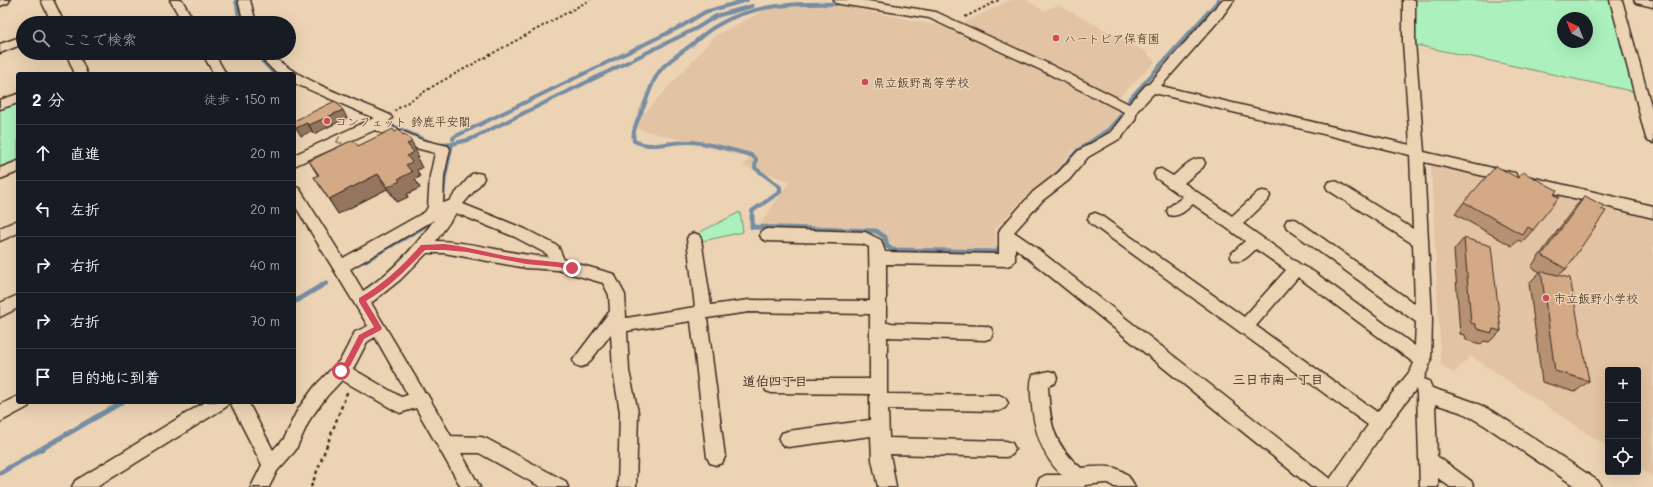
<!DOCTYPE html>
<html lang="ja">
<head>
<meta charset="utf-8">
<style>
	body { margin:0; font-family:Mali,"Klee One",sans-serif; background:#242831; color:#f1f3f6 }
	.controls { position:absolute; right:12px; bottom:12px; display:grid; overflow:hidden; border-radius:4px; box-shadow:0 4px 16px #0002 }
	.controls button { width:36px; height:36px; display:grid; place-items:center; padding:0; border:0; border-bottom:1px solid #363941; background:#171b24; color:#f1f3f6; font:20px sans-serif }
	.compass { position:absolute; left:1557px; top:12px; width:36px; height:36px; border-radius:50%; background:#171b24; box-shadow:0 4px 16px #0002; rotate:317deg }
	.stop { position:absolute; width:12px; height:12px; margin:-9px; border:3px solid #d1495b; border-radius:50%; background:#fff }
	.stop.end { background:#d1495b; border-color:#fff; box-shadow:0 1px 4px #0008 }
	.list { margin:0; padding:0; list-style:none }
	h2 { display:flex; justify-content:space-between; align-items:center; height:52px; margin:0; padding:0 16px; font-size:17px }
	h2 small { font-size:13px; font-weight:400; color:#9ea1a6 }
	.list li { display:grid; grid-template-columns:26px 1fr auto; gap:12px; align-items:center; box-sizing:border-box; height:56px; padding:0 16px; border-top:1px solid #363941 }
	.list b { display:block; font-size:15px; white-space:nowrap }
	.list em { font-size:13px; font-style:normal; color:#9ea1a6 }
	.icon { flex:none; width:22px; height:22px; fill:none; stroke:currentColor; stroke-width:2; stroke-linecap:round; stroke-linejoin:round }
	.map { position:relative; flex:none; width:1653px; height:487px; overflow:hidden }
	.search { position:absolute; background:#171b24; box-shadow:0 4px 16px #0002; left:16px; top:16px; width:280px; height:44px; display:flex; align-items:center; gap:10px; box-sizing:border-box; padding:0 14px; border-radius:22px; color:#9ea1a6; font-size:15px }
	.panel { position:absolute; background:#171b24; box-shadow:0 4px 16px #0002; left:16px; top:72px; width:280px; height:332px; border-radius:4px }
	.map>svg:first-child { display:block }
	.built { fill:#e2c3a3 }
	.green { fill:#acf1bd; stroke:#748e6e; fill-rule:evenodd }
	.lines { fill:none; stroke-linecap:round; stroke-linejoin:round }
	.stream-far1 { stroke:#768da2; stroke-width:4 }
	.stream { stroke:#768da2; stroke-width:5 }
	.minor-casing { stroke:#3b2a1e; stroke-width:3 }
	.path-far1 { stroke:#3b2a1e; stroke-width:2; stroke-dasharray:2.5 2.5; stroke-linecap:butt }
	.path { stroke:#3b2a1e; stroke-width:2.5; stroke-dasharray:3.5 3.5; stroke-linecap:butt }
	.minor { fill:#ecd3b4; fill-rule:evenodd }
	.wall { fill:#b69173; stroke:#3b2a1e }
	.shaded-wall { fill:#94765e; stroke:#3b2a1e }
	.building { fill:#d4a986; stroke:#3b2a1e }
	.oneway { stroke:#947e69 }
	.route { fill:#d1495b }
	.poi-dot { fill:#d1495b; stroke:#ecd3b4; stroke-width:1.5 }
	.labels { text-anchor:middle; dominant-baseline:central; stroke-width:3; stroke-linejoin:round; paint-order:stroke }
	.poi-label { font-size:12px; fill:#3b2a1e; stroke:#ecd3b4; text-anchor:start }
	.neighbourhood-label { font-size:13px; font-weight:bold; fill:#3b2a1e; stroke:#ecd3b4 }
</style>
</head>
<body>
<div class="map">
<svg width="1653" height="487" viewBox="0 0 1653 487">
	<rect width="100%" height="100%" fill="#ecd3b4"/>
	<filter id="ink" filterUnits="userSpaceOnUse"><feTurbulence type="fractalNoise" baseFrequency=".025" numOctaves="2"/><feDisplacementMap in="SourceGraphic" scale="8" xChannelSelector="R" yChannelSelector="G"/><feConvolveMatrix kernelMatrix="1 2 1 2 8 2 1 2 1" color-interpolation-filters="sRGB"/></filter>
	<g filter="url(#ink)">
		<g class="built">
			<polygon points="1011,0 1026,0 1044,11 1058,5 1146,52 1155,62 1119,97 1115,97 963,23"/>
			<polygon points="780,3 838,5 954,29 1110,104 1120,111 1106,129 1073,150 1053,175 1029,193 995,229 996,249 895,249 883,233 759,226 790,181 743,166 749,158 632,127 716,35"/>
			<polygon points="1438,165 1653,217 1653,477 1638,467 1638,370 1608,370 1608,447 1471,356 1453,373 1441,365 1431,167"/>
		</g>
		<g class="green">
			<path d="M1414 0H1614L1636 92 1416 45ZM1563 18H1587V42H1563Z"/>
			<polygon points="18,101 18,162 0,170 0,109"/>
			<polygon points="740,212 743,232 703,241 700,232"/>
		</g>
		<g class="lines">
			<g class="stream-far1">
				<polyline points="236,0 240,23"/>
				<polyline points="255,53 275,74"/>
				<polyline points="327,97 432,143"/>
				<polyline points="1129,100 1219,0"/>
				<polyline points="453,139 454,137 682,26 705,12 747,0"/>
				<polyline points="439,145 452,144 471,139 697,28 716,16 752,6"/>
				<polyline points="1055,176 1077,151 1108,130 1122,114"/>
				<polyline points="443,198 445,177 452,144"/>
				<path d="M752 217V211L780 192V187L755 168 756 159 751 155C731 150 710 143 690 142 671 141 652 150 634 141 631 130 641 114 645 103 650 90 654 76 664 66 672 58 682 52 691 45 700 38 708 30 718 25 752 4 798 3 837 4"/>
			</g>
			<g class="stream">
				<polyline points="752,216 752,227 876,231 885,237 887,246 892,250 999,252 999,248"/>
				<polyline points="364,261 435,220 438,216"/>
				<polyline points="294,302 326,283"/>
				<polyline points="0,473 122,402"/>
			</g>
			<g class="minor-casing">
				<g id="minor">
					<polygon points="0,0 10,0 8,3 0,6"/>
					<polygon points="41,0 53,0 64,23 52,23"/>
					<polygon points="170,0 182,0 195,23 183,23"/>
					<polygon points="238,0 250,0 256,23 244,23"/>
					<path d="M834 0H862L936 12 1049 64 1129 104 1146 85 1149 84 1222 0H1234L1221 18 1161 86 1410 145 1403 42V0H1415V42L1424 152 1510 172 1515 173 1517 177 1515 181 1510 182 1424 162 1432 319 1431 361 1424 379 1429 381 1432 388 1474 402 1496 413 1598 481 1601 487H1576L1484 425 1463 413 1435 404 1437 456 1471 481 1474 487H1450L1438 478V487H1420L1417 394 1416 389 1385 429 1346 487H1311L1015 248V260L1012 264 1007 266 886 264V323L985 326 991 328 993 333 991 338 985 340 887 337V394L999 395 1005 398 1008 403 1005 408 999 411 888 409 889 438 1006 441 1012 443 1015 449 1012 455 1006 457 890 454 896 487H878L872 460 871 436 788 447 782 445 779 439 782 433 788 431 870 420V394L772 393 766 391 764 386 766 381 772 379H870V314L749 312 707 318 725 457 722 463 716 465 710 463 707 457 691 321 627 331 629 371 638 412 636 487H618L620 412 613 371 611 334 587 365 581 367 575 365 573 360 610 311 609 295 603 283 558 270 526 268 444 253H427L400 280 371 303 425 393 427 394 451 436 481 437 487 439 565 481 568 487H541L479 453H461L480 487H461L416 408 400 413 394 410 342 380 327 396 310 419 295 451 277 471 269 487H251L262 465 230 402H248L273 450 283 439 298 409 315 386 341 359 355 332 368 326 294 204V187L299 188 343 258 425 212 428 207 430 176 435 153 412 147 375 130 294 166V155L374 118 294 83V74H280L273 70 256 53H269C301 82 350 97 390 115L392 118 386 124 422 140 448 146 450 149 444 176 443 203 449 201 472 174 477 173 482 174 484 178 482 182 463 204 525 229 558 246 564 260 614 274 625 295 626 318 695 307 687 239 689 235 694 233 699 235 701 239 711 305 749 300 870 301 869 247 863 244 767 241 762 239 760 235 762 231 767 229 865 232 881 240 885 252 999 254V232L1001 228 1033 192 1059 172 1078 151 1111 132 1123 116 1124 112 1041 70 929 18 840 4 836 3ZM1154 93 1410 155 1413 229 1338 182 1333 181 1328 182 1326 186 1328 190 1413 244 1415 304 1297 220 1292 218 1287 220 1285 224 1287 228 1416 322 1415 346 1314 272 1301 265 1243 224 1268 200 1270 196 1268 192 1263 191 1258 192 1232 216 1184 183 1203 167 1205 163 1203 159C1192 156 1182 169 1173 176L1161 169 1156 170 1154 174 1156 178 1183 197 1169 207 1167 211 1169 215C1179 218 1186 210 1193 204L1245 241 1233 252 1230 256 1233 260C1243 264 1249 255 1256 249L1286 270 1244 317 1100 215 1095 213 1090 215 1088 219 1090 223 1368 425 1330 479 1030 243 1014 232 1043 200 1069 180 1088 157 1121 138 1135 120 1137 111ZM456 213 515 237 547 254 548 257C510 255 473 241 436 241ZM434 220C414 248 392 272 363 291L350 269ZM1298 277 1414 363 1411 370 1377 412 1256 326ZM375 337 408 395 401 397 353 369 367 342Z"/>
					<polygon points="1610,0 1622,0 1653,113 1653,143 1648,141 1646,138"/>
					<polygon points="1634,0 1653,0 1653,7 1636,3"/>
					<polygon points="23,36 23,44 0,53 0,44"/>
					<polygon points="66,53 78,53 87,74 75,74"/>
					<polygon points="202,53 214,53 226,74 214,74"/>
					<polygon points="18,94 18,103 0,109 0,100"/>
					<polygon points="18,161 18,172 0,179 0,168"/>
					<polygon points="1531,177 1653,206 1653,218 1526,186 1524,182 1526,178"/>
					<polygon points="18,220 18,233 0,241 0,228"/>
					<polygon points="18,295 18,308 0,317 0,303"/>
					<path d="M1049 371 1055 373 1057 378 1055 383 1048 386C1050 423 1052 443 1081 468 1103 466 1124 462 1135 487H1114L1109 483H1105L1085 485 1084 487H1038L1037 484 1040 478 1046 475H1062C1040 455 1033 425 1031 396 1031 388 1030 382 1033 375Z"/>
					<polygon points="18,396 18,402 31,402 28,407 0,422 0,405"/>
					<polygon points="205,402 229,402 226,407 97,487 72,487 75,481"/>
				</g>
			</g>
			<g class="path-far1">
				<polyline points="965,17 999,0"/>
				<polyline points="394,111 435,85 590,0"/>
			</g>
			<polyline class="path" points="311,487 348,390"/>
			<use href="#minor" class="minor"/>
		</g>
		<g class="wall">
			<polygon points="395,132 403,135 419,157 417,158 422,168 417,170 420,177 415,179 420,188 407,194 408,197 397,202 387,189 338,214 314,177 318,176 309,161 358,146"/>
			<polygon points="1518,178 1554,195 1533,230 1522,242 1519,240 1512,246 1455,214 1464,202"/>
			<polygon points="1585,196 1601,209 1566,269 1559,275 1589,381 1575,392 1542,382 1529,283 1540,272 1531,267 1574,208"/>
			<polygon points="1464,238 1501,331 1489,342 1484,341 1481,344 1466,340 1465,335 1460,334 1454,250"/>
		</g>
		<g class="shaded-wall">
			<polygon points="343,110 347,118 314,134 309,125"/>
			<polygon points="307,123 312,131 301,136 296,128"/>
			<polygon points="412,142 419,157 417,158 422,168 417,170 420,177 415,179 420,188 407,194 408,197 397,202 388,187 398,179 406,165 407,144"/>
			<polygon points="378,174 387,189 338,214 329,199"/>
		</g>
		<g class="building">
			<polygon points="335,101 343,110 309,125 307,123 296,128 294,126 294,121"/>
			<polygon points="393,129 395,132 399,130 403,135 405,134 412,142 407,144 414,152 407,156 412,162 406,165 412,172 398,179 400,181 388,187 378,174 329,199 314,177 319,175 309,161 353,140 358,146"/>
			<polygon points="1496,166 1518,178 1523,172 1557,190 1554,195 1559,197 1533,230 1528,227 1523,235 1464,202"/>
			<polygon points="1585,196 1604,206 1601,209 1606,211 1566,269 1542,255"/>
			<polygon points="1464,238 1491,246 1501,331 1493,329 1492,333 1477,329 1475,324 1471,323"/>
			<polygon points="1541,271 1570,278 1589,381 1555,371"/>
		</g>
		<defs><path id="oneway-chevron" d="M-2-3.5L2.5 0L-2 3.5" fill="none" stroke-width="1.6" stroke-linecap="round" stroke-linejoin="round"/></defs>
		<use class="oneway" href="#oneway-chevron" transform="translate(339 141) rotate(156)"/>
	</g>
	<path class="route" d="M444 244C472 247 498 256 526 259 542 261 559 261 575 266L576 268 572 270 558 267 526 264 467 252 444 250H425C405 271 391 286 366 301L382 328 381 330 364 339 350 366 343 373H338V369L345 362 359 335 374 327 359 302V298C385 283 401 267 421 245Z"/>
	<g class="poi-dot">
		<circle cx="1056" cy="38" r="4"/>
		<circle cx="865" cy="82" r="4"/>
		<circle cx="327" cy="121" r="4"/>
		<circle cx="1546" cy="298" r="4"/>
	</g>
	<g class="labels">
		<g class="poi-label">
			<text x="1064" y="38">ハートピア保育園</text>
			<text x="873" y="82">県立飯野高等学校</text>
			<text x="335" y="121">コンフェット 鈴鹿平安閣</text>
			<text x="1554" y="298">市立飯野小学校</text>
		</g>
		<g class="neighbourhood-label">
			<text x="1278" y="378">三日市南一丁目</text>
			<text x="775" y="380">道伯四丁目</text>
		</g>
	</g>
</svg>
<div class="controls">
<button>+</button>
<button>−</button>
<button><svg class="icon" aria-label="locate" viewBox="0 0 24 24"><circle cx="12" cy="12" r="6"/><path d="M12 2v4M12 18v4M2 12h4M18 12h4"/></svg></button>
</div>
<svg class="compass" viewBox="-18 -18 36 36"><path d="M0-13l5 13h-10z" fill="#e53935"/><path d="M0 13l5-13h-10z" fill="#9ea1a6"/></svg>
<div class="stop" style="left:341px;top:371px"></div>
<div class="stop end" style="left:572px;top:268px"></div>
<div class="search"><svg class="icon" aria-label="search" viewBox="0 0 24 24"><circle cx="10" cy="10" r="6"/><path d="M15 15l6 6"/></svg>ここで検索</div>
<section class="panel">
<h2>2 分<small>徒歩 · 150 m</small></h2>
<ul class="list">
<li><svg class="icon" aria-label="ahead" viewBox="0 0 24 24"><path d="M12 20V5M6 11l6-6 6 6"/></svg><div><b>直進</b></div><em>20 m</em></li>
<li><svg class="icon" aria-label="left" viewBox="0 0 24 24"><path d="M17 20v-9H6M10 6l-5 5 5 5"/></svg><div><b>左折</b></div><em>20 m</em></li>
<li><svg class="icon" aria-label="right" viewBox="0 0 24 24"><path d="M7 20v-9h11M14 6l5 5-5 5"/></svg><div><b>右折</b></div><em>40 m</em></li>
<li><svg class="icon" aria-label="right" viewBox="0 0 24 24"><path d="M7 20v-9h11M14 6l5 5-5 5"/></svg><div><b>右折</b></div><em>70 m</em></li>
<li><svg class="icon" aria-label="arrive" viewBox="0 0 24 24"><path d="M6 21V4h12l-3 4 3 4H6"/></svg><div><b>目的地に到着</b></div></li>
</ul>
</section>
</div>
</body>
</html>
